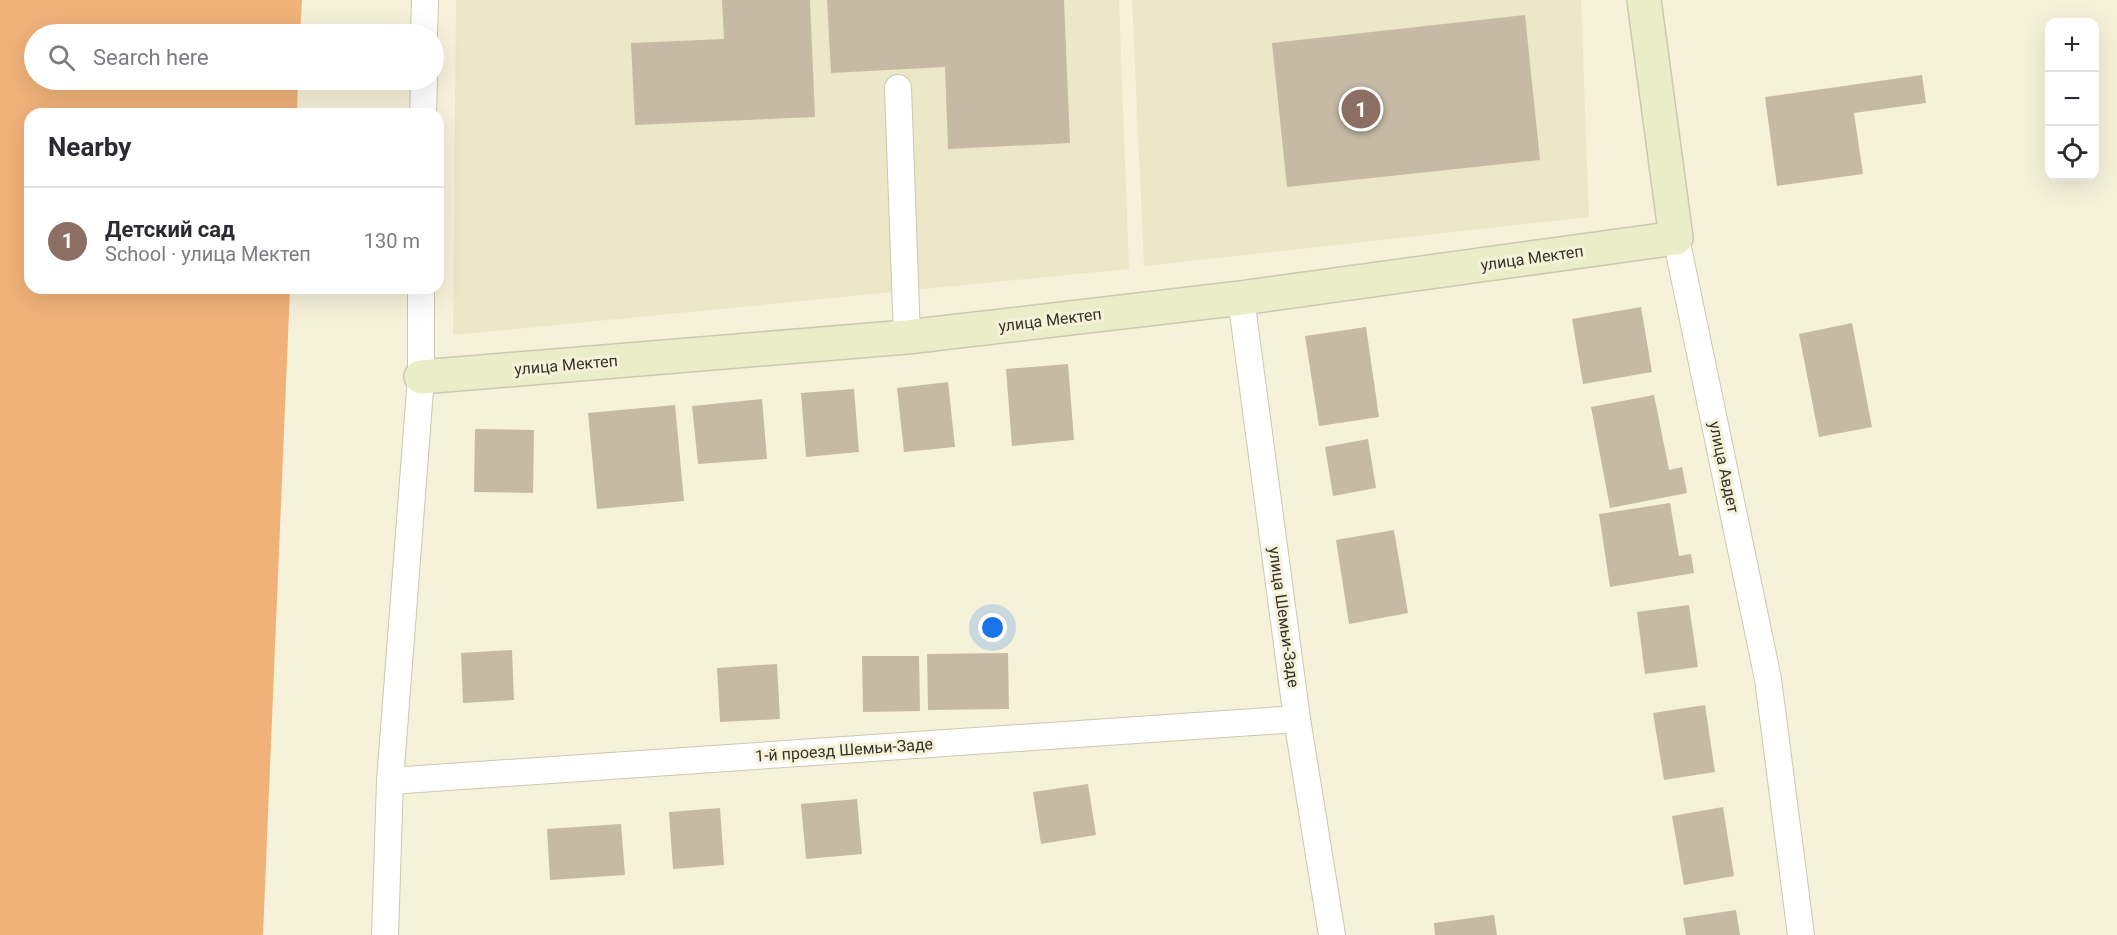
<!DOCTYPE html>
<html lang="en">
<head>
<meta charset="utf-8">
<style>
	body { margin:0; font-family:Roboto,sans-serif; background:#f7f7f7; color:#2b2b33 }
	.controls { position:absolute; right:18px; top:18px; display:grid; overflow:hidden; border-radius:12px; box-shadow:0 6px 24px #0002 }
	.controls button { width:54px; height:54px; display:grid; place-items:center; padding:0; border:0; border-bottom:2px solid #e1e1e2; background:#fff; color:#2b2b33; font:30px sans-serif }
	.you { position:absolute; left:993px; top:628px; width:21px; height:21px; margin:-15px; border:4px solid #fff; border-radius:50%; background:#1a73e8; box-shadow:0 0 0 9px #1a73e833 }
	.badge { display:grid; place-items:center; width:39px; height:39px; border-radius:50%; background:#1a73e8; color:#fff; font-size:20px; font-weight:700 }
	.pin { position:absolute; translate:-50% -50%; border:3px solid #fff; box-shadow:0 2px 6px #0006 }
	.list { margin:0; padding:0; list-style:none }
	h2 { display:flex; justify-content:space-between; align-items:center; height:78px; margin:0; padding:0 24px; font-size:26px }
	h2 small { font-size:20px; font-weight:400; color:#7c7c81 }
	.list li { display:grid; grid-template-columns:39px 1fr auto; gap:18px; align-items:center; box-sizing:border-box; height:108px; padding:0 24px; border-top:2px solid #e1e1e2 }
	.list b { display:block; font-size:22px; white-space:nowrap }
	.list p { margin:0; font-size:20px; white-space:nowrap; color:#7c7c81 }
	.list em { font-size:20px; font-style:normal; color:#7c7c81 }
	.icon { flex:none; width:33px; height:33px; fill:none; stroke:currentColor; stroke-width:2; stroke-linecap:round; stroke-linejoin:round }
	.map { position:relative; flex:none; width:2117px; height:935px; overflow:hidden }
	.search { position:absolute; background:#fff; box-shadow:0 6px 24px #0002; left:24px; top:24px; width:420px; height:66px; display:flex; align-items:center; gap:15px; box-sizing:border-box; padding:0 21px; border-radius:33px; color:#7c7c81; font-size:22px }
	.panel { position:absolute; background:#fff; box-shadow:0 6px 24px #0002; left:24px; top:108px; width:420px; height:186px; border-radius:18px }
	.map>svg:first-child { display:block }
	.built { fill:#ece7c7 }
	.green { fill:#f1b27a }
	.building { fill:#c6baa5 }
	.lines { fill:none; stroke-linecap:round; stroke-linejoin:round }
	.street-casing { stroke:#cbc7b0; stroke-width:28 }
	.secondary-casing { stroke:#cbc7b0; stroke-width:36 }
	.street { stroke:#fff; stroke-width:26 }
	.secondary { stroke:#e9eec8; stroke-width:33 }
	.labels { text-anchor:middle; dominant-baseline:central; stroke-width:6; stroke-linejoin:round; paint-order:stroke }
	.street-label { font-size:16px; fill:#35332a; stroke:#f6f2da }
</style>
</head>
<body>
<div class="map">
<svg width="2117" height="935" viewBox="0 0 2117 935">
	<rect width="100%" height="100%" fill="#f6f2da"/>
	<g class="built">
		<polygon points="456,0 1119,0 1129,269 453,335"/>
		<polygon points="1132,0 1581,0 1589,217 1144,266"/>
	</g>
	<polygon class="green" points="0,0 302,0 300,34 34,34 34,80 298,80 297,114 30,114 30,288 290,288 263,935 0,935"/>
	<g class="building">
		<polygon points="722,0 810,0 815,117 635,125 631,43 724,39"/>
		<polygon points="827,0 1064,0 1070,143 948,149 945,67 831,73"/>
		<polygon points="1525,15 1540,160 1287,187 1272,43"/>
		<polygon points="1922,75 1926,103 1854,113 1863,174 1777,186 1765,97"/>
		<polygon points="1641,307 1652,372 1583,384 1572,319"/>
		<polygon points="1852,323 1872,427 1819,437 1799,334"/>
		<polygon points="1366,327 1379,417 1319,426 1305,336"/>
		<polygon points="1068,364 1074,440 1012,446 1006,369"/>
		<polygon points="948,382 955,447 904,452 897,388"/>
		<polygon points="854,389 859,452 806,457 801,393"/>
		<polygon points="1654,395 1669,470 1682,467 1687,493 1610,508 1591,407"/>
		<polygon points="762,399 767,459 698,464 692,406"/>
		<polygon points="675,405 684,501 597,509 588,413"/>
		<polygon points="475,429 534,430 533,493 474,492"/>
		<polygon points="1368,439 1376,488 1333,496 1325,447"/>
		<polygon points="1670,503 1679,556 1691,554 1694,573 1610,587 1599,514"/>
		<polygon points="1394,530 1408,613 1349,624 1336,540"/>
		<polygon points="1689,605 1698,667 1645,674 1637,612"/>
		<polygon points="512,650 514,700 463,703 461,653"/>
		<polygon points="1008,653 1009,709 928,710 927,654"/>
		<polygon points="862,656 919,656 920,711 863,712"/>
		<polygon points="777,664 780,719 720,722 717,668"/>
		<polygon points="1705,705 1715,772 1664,780 1653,713"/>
		<polygon points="1088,784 1096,835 1041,844 1033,792"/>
		<polygon points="857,799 862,854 806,859 801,804"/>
		<polygon points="1723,807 1734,876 1684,885 1672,816"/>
		<polygon points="720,808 724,865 673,869 669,812"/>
		<polygon points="621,824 625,875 550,880 547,829"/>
		<polygon points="1736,910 1740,935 1686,935 1683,918"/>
		<polygon points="1494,915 1497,935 1435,935 1434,923"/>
	</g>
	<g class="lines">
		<g class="street-casing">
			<g id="street">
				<polyline points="424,34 425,0"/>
				<polyline points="898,88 907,337"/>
				<polyline points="423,114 424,80"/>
				<polyline points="1676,238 1768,679 1801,935"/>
				<polyline points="1241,298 1297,719 1332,935"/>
				<polyline points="390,781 1297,719"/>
				<polyline points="385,935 390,781 421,377 421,288"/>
			</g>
		</g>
		<g class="secondary-casing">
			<polyline id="secondary" points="421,377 907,337 1241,298 1676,238 1644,0"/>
		</g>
		<use href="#street" class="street"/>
		<use href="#secondary" class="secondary"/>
	</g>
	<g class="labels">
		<g class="street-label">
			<text transform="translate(1532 258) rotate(-8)">улица Мектеп</text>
			<text transform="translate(1050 320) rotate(-7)">улица Мектеп</text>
			<text transform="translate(566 365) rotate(-5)">улица Мектеп</text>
			<text transform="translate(1724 467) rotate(78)">улица Авдет</text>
			<text transform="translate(1284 617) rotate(82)">улица Шемьи-Заде</text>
			<text transform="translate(844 750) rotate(-4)">1-й проезд Шемьи-Заде</text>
		</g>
	</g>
</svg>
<div class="controls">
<button>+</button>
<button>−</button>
<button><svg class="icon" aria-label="locate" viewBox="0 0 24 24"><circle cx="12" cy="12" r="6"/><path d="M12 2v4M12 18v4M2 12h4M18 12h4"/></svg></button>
</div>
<div class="you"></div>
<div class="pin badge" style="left:1361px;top:109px;background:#8d6e63">1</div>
<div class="search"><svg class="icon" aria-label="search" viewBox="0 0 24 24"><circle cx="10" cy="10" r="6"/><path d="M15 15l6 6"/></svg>Search here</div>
<section class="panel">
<h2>Nearby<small></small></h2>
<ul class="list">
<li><span class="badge" style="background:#8d6e63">1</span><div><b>Детский сад</b><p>School · улица Мектеп</p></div><em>130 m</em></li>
</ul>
</section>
</div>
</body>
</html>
